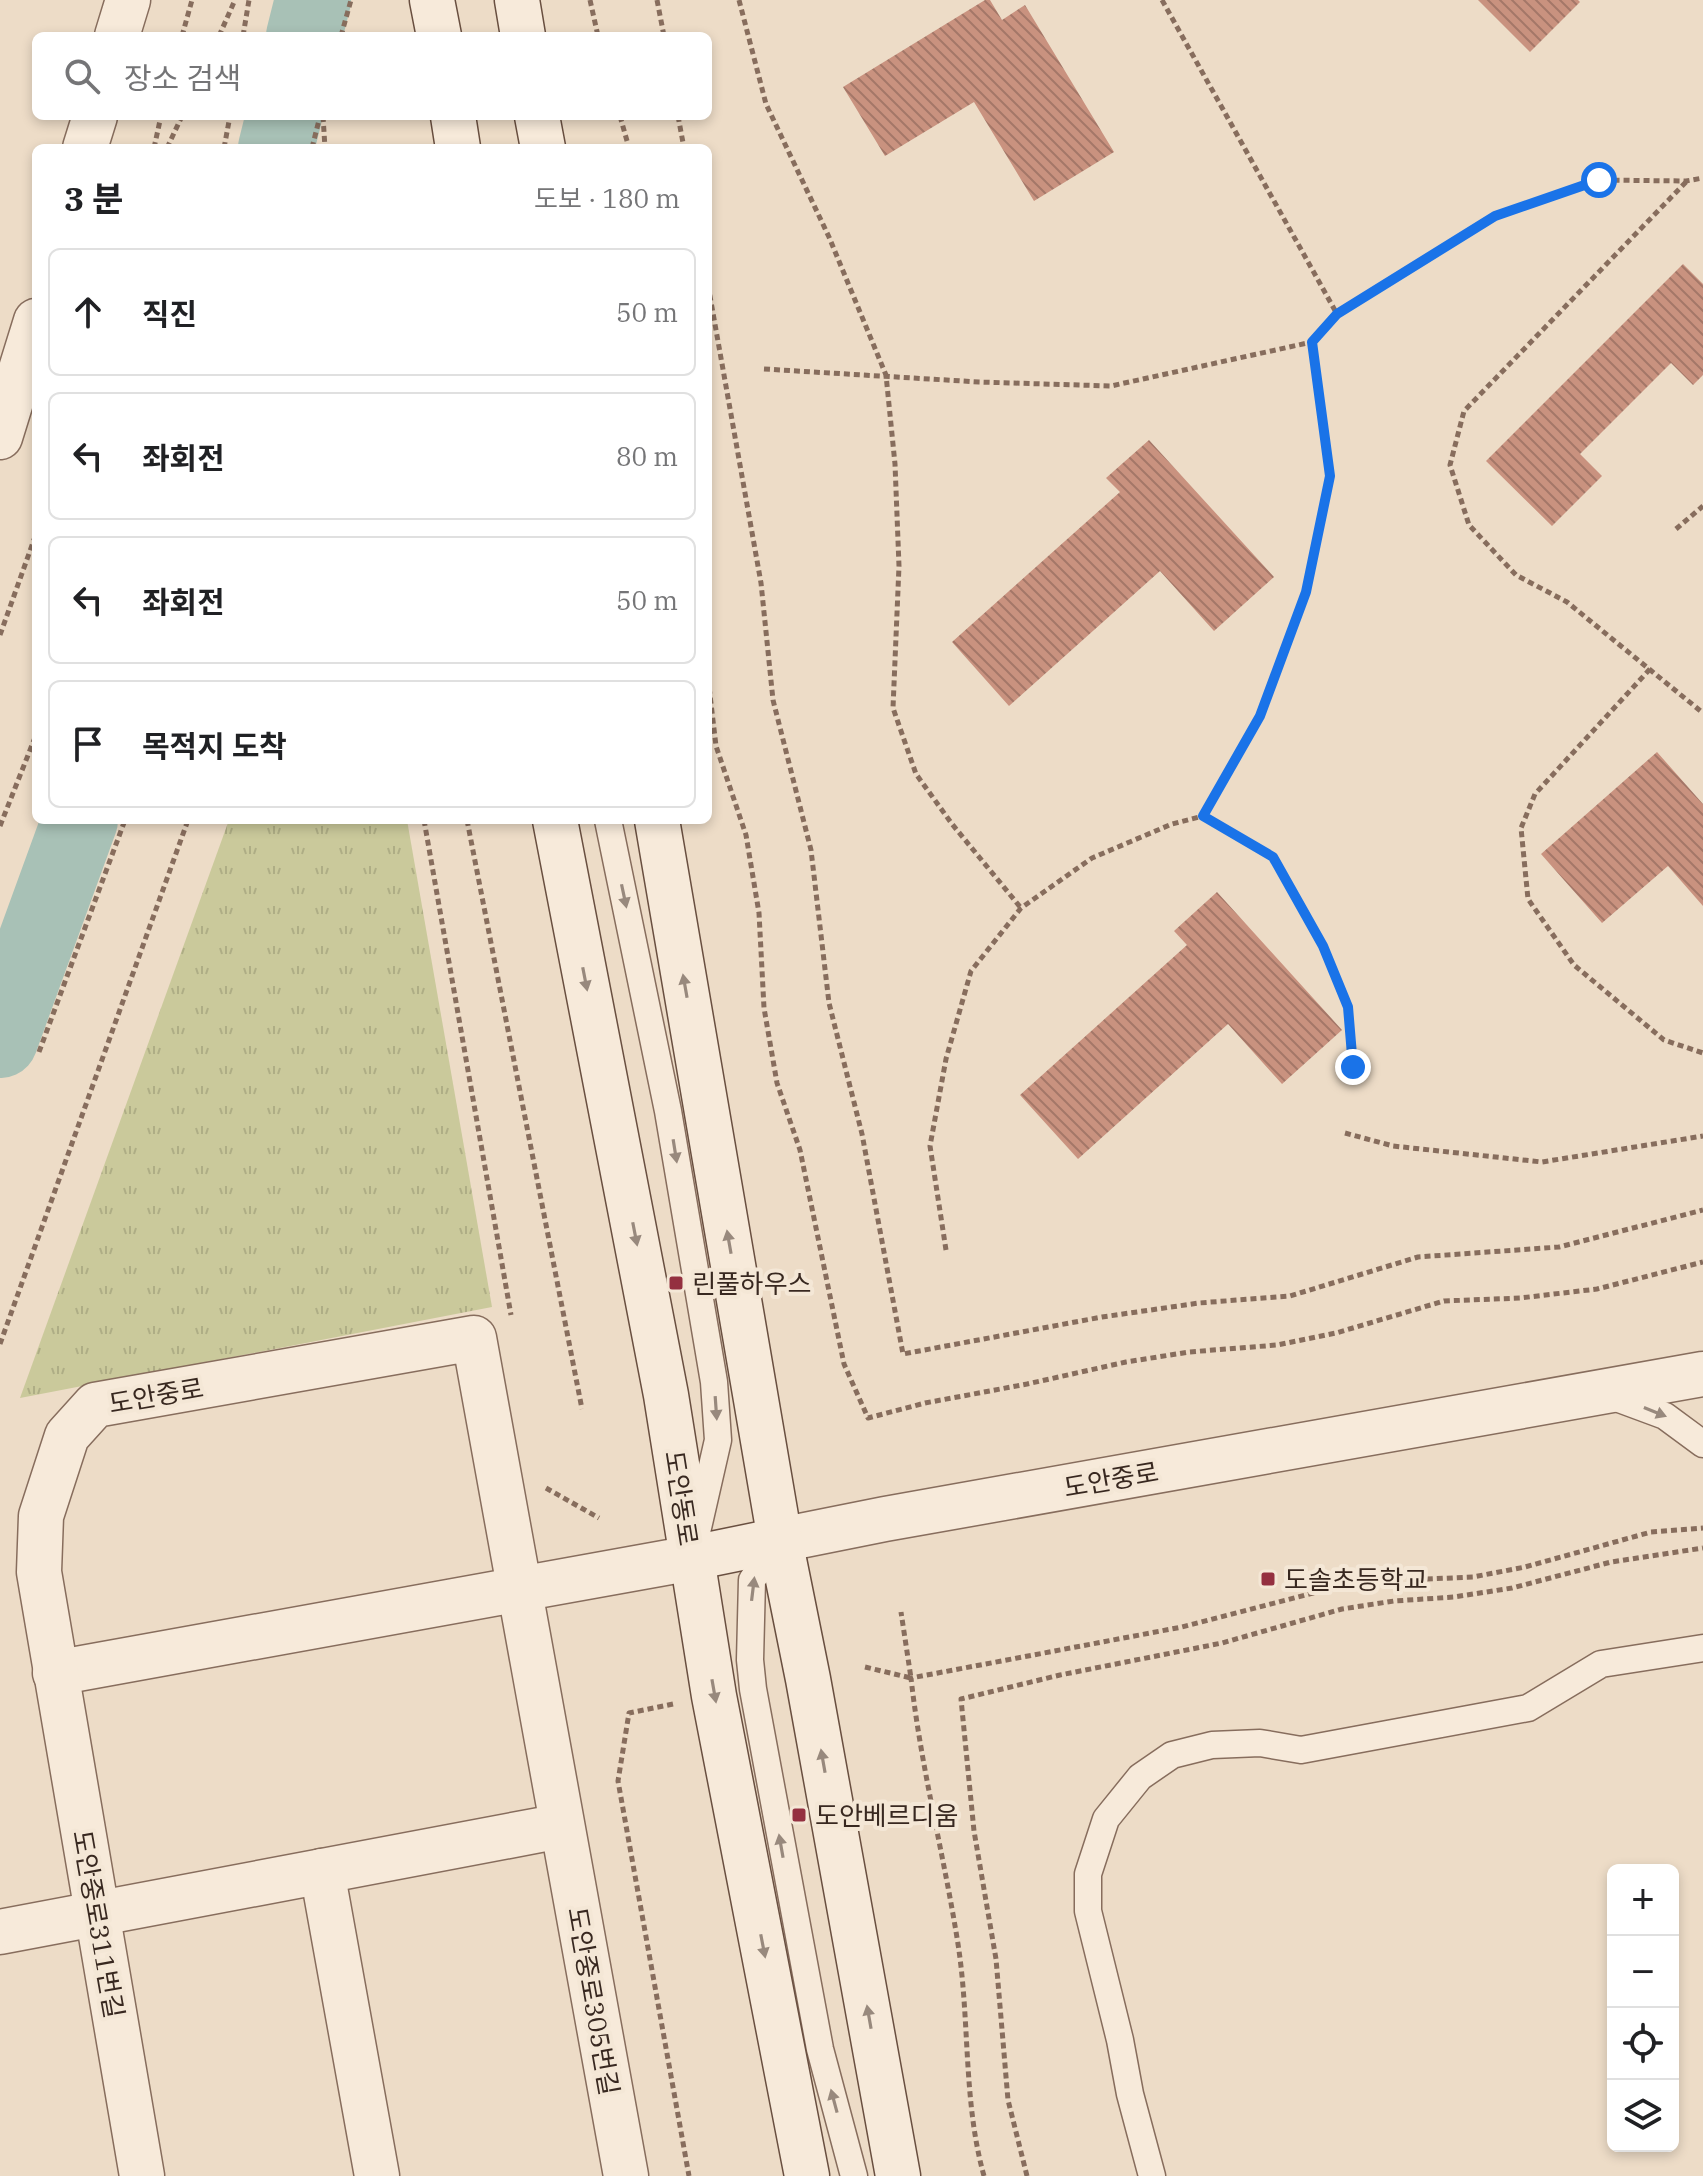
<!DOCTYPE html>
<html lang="ko">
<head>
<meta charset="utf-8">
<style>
	body { margin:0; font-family:"IBM Plex Serif","Noto Sans KR",serif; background:#f2f2f2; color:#202124 }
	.controls { position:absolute; right:24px; bottom:24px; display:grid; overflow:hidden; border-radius:12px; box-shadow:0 4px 12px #0003 }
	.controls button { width:72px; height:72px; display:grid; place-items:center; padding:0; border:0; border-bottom:2px solid #e0e0e0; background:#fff; color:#202124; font:40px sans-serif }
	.stop { position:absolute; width:24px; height:24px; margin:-18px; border:6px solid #1a73e8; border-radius:50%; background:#fff }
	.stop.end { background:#1a73e8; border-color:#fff; box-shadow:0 2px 8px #0008 }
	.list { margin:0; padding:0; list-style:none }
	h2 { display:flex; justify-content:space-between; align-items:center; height:104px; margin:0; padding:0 32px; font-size:34px }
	h2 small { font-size:26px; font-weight:400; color:#757577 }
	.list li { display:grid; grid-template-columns:52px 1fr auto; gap:24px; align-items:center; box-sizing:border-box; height:128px; margin:0 16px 16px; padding:0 16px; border:2px solid #e0e0e0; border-radius:12px }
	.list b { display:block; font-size:30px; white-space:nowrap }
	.list em { font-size:26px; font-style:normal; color:#757577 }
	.icon { flex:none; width:44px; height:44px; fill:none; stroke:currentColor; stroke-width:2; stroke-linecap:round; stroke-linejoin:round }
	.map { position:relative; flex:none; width:1703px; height:2176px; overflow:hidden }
	.search { position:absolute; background:#fff; box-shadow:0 4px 12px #0003; left:32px; top:32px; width:680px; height:88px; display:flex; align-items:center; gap:20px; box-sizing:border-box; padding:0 28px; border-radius:12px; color:#757577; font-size:30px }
	.panel { position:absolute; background:#fff; box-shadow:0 4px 12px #0003; left:32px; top:144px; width:680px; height:680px; border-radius:12px }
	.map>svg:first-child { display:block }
	.grass { fill:url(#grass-tufts) }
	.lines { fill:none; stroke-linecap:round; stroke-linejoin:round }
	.river { stroke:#a8c1b6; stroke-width:76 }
	.building { fill:url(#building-back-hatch) }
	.service-casing { stroke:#876d5d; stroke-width:29 }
	.minor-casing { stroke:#876d5d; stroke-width:47 }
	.tertiary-casing { stroke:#876d5d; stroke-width:47 }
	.secondary-casing { stroke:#694f40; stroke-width:47 }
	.path { stroke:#876d5d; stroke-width:5; stroke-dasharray:6 4; stroke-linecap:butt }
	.service { stroke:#f7eada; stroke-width:26 }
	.minor { stroke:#f7eada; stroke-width:44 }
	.tertiary { stroke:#f7eada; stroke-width:44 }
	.secondary { stroke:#f7eada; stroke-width:44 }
	.oneway { fill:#98897d }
	.route { stroke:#1a73e8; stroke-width:10 }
	.poi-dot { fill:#943040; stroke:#f4e7d6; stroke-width:3 }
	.labels { text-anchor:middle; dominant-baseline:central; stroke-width:8; stroke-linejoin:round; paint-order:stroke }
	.poi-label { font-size:26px; fill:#382820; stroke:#f4e7d6; text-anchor:start }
	.street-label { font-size:26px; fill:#382820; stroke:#f4e7d6 }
</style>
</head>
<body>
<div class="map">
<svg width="1703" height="2176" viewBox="0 0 1703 2176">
	<defs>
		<pattern id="grass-tufts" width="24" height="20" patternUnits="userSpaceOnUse" patternTransform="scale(2)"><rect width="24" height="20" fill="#cac99b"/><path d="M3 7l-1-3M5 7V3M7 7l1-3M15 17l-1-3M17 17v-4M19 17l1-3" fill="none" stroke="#aead85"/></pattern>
		<pattern id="building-back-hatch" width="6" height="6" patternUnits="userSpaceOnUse" patternTransform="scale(2)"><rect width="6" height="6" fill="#c9927f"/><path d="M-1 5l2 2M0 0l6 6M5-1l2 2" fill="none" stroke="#a47768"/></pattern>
	</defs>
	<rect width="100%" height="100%" fill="#eddcc7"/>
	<polygon class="grass" points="229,820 407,820 492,1307 20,1398"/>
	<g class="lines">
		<g class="river">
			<polyline points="304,36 313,0"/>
			<polyline points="276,148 284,116"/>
			<polyline points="0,1040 80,820"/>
		</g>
	</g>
	<g class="building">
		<polygon points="985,0 990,0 1002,20 1025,5 1114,152 1034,201 974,102 885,156 843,87"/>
		<polygon points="1478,0 1578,0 1580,2 1530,52"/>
		<polygon points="1683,264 1703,284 1703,375 1693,385 1671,363 1580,454 1602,476 1552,526 1486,461"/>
		<polygon points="1149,440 1274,577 1214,631 1160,571 1009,706 952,642 1120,492 1106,478"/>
		<polygon points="1657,752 1703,804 1703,906 1668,866 1602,923 1541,854"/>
		<polygon points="1217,892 1342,1030 1282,1084 1228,1024 1078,1159 1020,1095 1187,945 1174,931"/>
	</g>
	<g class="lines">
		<g class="service-casing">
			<g id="service">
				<polyline points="608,820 668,1111 714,1382 718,1440 697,1532"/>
				<polyline points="1611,1396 1665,1416 1703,1444"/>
				<polyline points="780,1540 752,1580 750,1660 753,1689 820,2049 854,2176"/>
				<polyline points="1152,2176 1130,2094 1120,2040 1088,1911 1088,1874 1106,1819 1140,1777 1172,1755 1212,1745 1260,1743 1301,1750 1528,1708 1601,1664 1703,1648"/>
			</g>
		</g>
		<g class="minor-casing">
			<g id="minor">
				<polyline points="117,36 128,0"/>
				<polyline points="85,148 95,116"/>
				<polyline points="0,437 36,321"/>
				<polyline points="55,1673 692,1558"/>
				<polyline points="322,1871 377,2176"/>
				<polyline points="0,1932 561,1826"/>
				<polyline points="142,2176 39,1572 41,1516 67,1436 95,1405 474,1338 626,2176"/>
			</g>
		</g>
		<g class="tertiary-casing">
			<polyline id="tertiary" points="780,1540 885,1519 1703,1374"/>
		</g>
		<g class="secondary-casing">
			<g id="secondary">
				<polyline points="432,0 439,36"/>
				<polyline points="517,0 523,36"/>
				<polyline points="453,116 458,148"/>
				<polyline points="537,116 543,148"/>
				<polyline points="555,820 666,1395 714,1696 807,2176"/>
				<polyline points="657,820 780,1540 808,1679 898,2176"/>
				<polyline points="692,1558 780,1540"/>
			</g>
		</g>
		<g class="path">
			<polyline points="590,0 598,36"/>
			<polyline points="657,0 664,36"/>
			<polyline points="739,0 766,104 829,237 886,375 895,464 899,566 893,708 916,774 952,824 1021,908"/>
			<polyline points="1162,0 1337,314 1495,216 1599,180 1686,181 1703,178"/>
			<polyline points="182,36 192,0"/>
			<polyline points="219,36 235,0"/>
			<polyline points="243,36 249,0"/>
			<polyline points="341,36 351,0"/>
			<polyline points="323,116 325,148"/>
			<polyline points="620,116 629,148"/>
			<polyline points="678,116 684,148"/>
			<polyline points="154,148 161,116"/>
			<polyline points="167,148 182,116"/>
			<polyline points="224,148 230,116"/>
			<polyline points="312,148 320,116"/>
			<polyline points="1686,182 1464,411 1450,465 1469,525 1516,575 1567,602 1703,713"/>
			<polyline points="708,285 761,583 773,700 811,850 829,1003 862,1134 903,1354 1102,1317 1199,1303 1290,1296 1418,1257 1559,1247 1703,1210"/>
			<polyline points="764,369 979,382 1111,386 1312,342 1337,314"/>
			<polyline points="1676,529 1703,506"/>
			<polyline points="0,635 36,534"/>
			<polyline points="1650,669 1535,794 1521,828 1528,899 1574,965 1664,1040 1703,1053"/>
			<polyline points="708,678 716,746 746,835 759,913 764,1008 777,1083 800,1150 844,1364 868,1418 925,1403 1027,1384 1126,1362 1189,1352 1277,1345 1336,1333 1444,1301 1520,1298 1597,1289 1703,1262"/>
			<polyline points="1203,816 1260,716 1306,592 1330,476 1312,342"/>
			<polyline points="424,820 511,1315"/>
			<polyline points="467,820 582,1409"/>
			<polyline points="0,826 36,735"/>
			<polyline points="39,1052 125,820"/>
			<polyline points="1345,1133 1393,1146 1542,1162 1703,1136"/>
			<polyline points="946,1250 930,1146 946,1059 971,971 1021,908 1092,858 1172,824 1203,816 1273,857 1323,946 1348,1007 1353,1067"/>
			<polyline points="0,1344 188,820"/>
			<polyline points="546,1488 599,1518"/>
			<polyline points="865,1667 911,1678 901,1612"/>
			<polyline points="673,1704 629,1713 618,1781 689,2176"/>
			<path d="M984 2176C963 2101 970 2021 958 1944 944 1855 921 1768 911 1678L1182 1627 1321 1591 1382 1581 1473 1577 1525 1567 1651 1532 1703 1528"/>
			<polyline points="1027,2176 1008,2100 996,1959 974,1831 961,1699 1060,1675 1222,1643 1342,1609 1394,1601 1454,1597 1512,1588 1611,1562 1703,1548"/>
		</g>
		<use href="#service" class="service"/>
		<use href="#minor" class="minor"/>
		<use href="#tertiary" class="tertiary"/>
		<use href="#secondary" class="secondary"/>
	</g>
	<defs><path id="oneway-solid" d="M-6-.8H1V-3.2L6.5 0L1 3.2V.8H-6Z" transform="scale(2)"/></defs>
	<g class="oneway">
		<use href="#oneway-solid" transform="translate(624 896) rotate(78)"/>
		<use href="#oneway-solid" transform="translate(585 979) rotate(79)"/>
		<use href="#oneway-solid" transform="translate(685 986) rotate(-100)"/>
		<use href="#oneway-solid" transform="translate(675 1151) rotate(81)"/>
		<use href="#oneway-solid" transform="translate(635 1234) rotate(79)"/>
		<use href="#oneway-solid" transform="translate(729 1242) rotate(-100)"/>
		<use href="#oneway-solid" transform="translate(716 1408) rotate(86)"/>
		<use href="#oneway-solid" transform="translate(1655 1412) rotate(22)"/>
		<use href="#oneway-solid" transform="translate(753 1589) rotate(-83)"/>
		<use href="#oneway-solid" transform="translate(714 1691) rotate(80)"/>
		<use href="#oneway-solid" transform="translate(823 1761) rotate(-100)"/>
		<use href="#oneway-solid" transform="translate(781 1846) rotate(-100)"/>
		<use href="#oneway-solid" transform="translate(763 1946) rotate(79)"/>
		<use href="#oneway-solid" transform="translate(869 2017) rotate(-100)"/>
		<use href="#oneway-solid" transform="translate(834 2101) rotate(-105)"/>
	</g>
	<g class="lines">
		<polyline class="route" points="1353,1067 1348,1007 1323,946 1273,857 1203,816 1260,716 1306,592 1330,476 1312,342 1337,314 1495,216 1599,180"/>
	</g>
	<g class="poi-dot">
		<rect x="668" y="1275" width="16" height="16" rx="4"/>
		<rect x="1260" y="1571" width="16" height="16" rx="4"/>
		<rect x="791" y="1807" width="16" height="16" rx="4"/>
	</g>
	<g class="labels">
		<g class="poi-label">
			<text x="692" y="1283">린풀하우스</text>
			<text x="1284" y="1579">도솔초등학교</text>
			<text x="815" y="1815">도안베르디움</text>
		</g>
		<g class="street-label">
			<text transform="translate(156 1395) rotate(-10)">도안중로</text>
			<text transform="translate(1111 1479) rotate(-10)">도안중로</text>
			<text transform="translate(682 1498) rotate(81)">도안동로</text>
			<text transform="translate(99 1924) rotate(80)">도안중로311번길</text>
			<text transform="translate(594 2001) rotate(80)">도안중로305번길</text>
		</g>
	</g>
</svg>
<div class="controls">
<button>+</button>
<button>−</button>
<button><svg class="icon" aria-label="locate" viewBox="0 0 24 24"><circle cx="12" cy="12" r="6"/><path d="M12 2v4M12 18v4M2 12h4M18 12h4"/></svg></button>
<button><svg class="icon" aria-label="layers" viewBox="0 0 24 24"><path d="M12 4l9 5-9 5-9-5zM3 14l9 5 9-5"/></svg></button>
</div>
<div class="stop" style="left:1599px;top:180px"></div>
<div class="stop end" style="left:1353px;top:1067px"></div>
<div class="search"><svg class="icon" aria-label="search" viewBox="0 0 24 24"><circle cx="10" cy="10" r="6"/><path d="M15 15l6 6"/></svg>장소 검색</div>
<section class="panel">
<h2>3 분<small>도보 · 180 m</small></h2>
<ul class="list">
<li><svg class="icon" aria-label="ahead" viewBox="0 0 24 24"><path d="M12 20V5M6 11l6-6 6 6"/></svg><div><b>직진</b></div><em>50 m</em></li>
<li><svg class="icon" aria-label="left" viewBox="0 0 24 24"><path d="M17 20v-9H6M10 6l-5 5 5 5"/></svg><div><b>좌회전</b></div><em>80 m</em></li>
<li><svg class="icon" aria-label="left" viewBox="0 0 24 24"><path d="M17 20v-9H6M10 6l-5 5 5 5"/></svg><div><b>좌회전</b></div><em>50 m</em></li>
<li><svg class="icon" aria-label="arrive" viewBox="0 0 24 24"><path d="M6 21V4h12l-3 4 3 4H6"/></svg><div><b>목적지 도착</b></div></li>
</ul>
</section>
</div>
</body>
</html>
